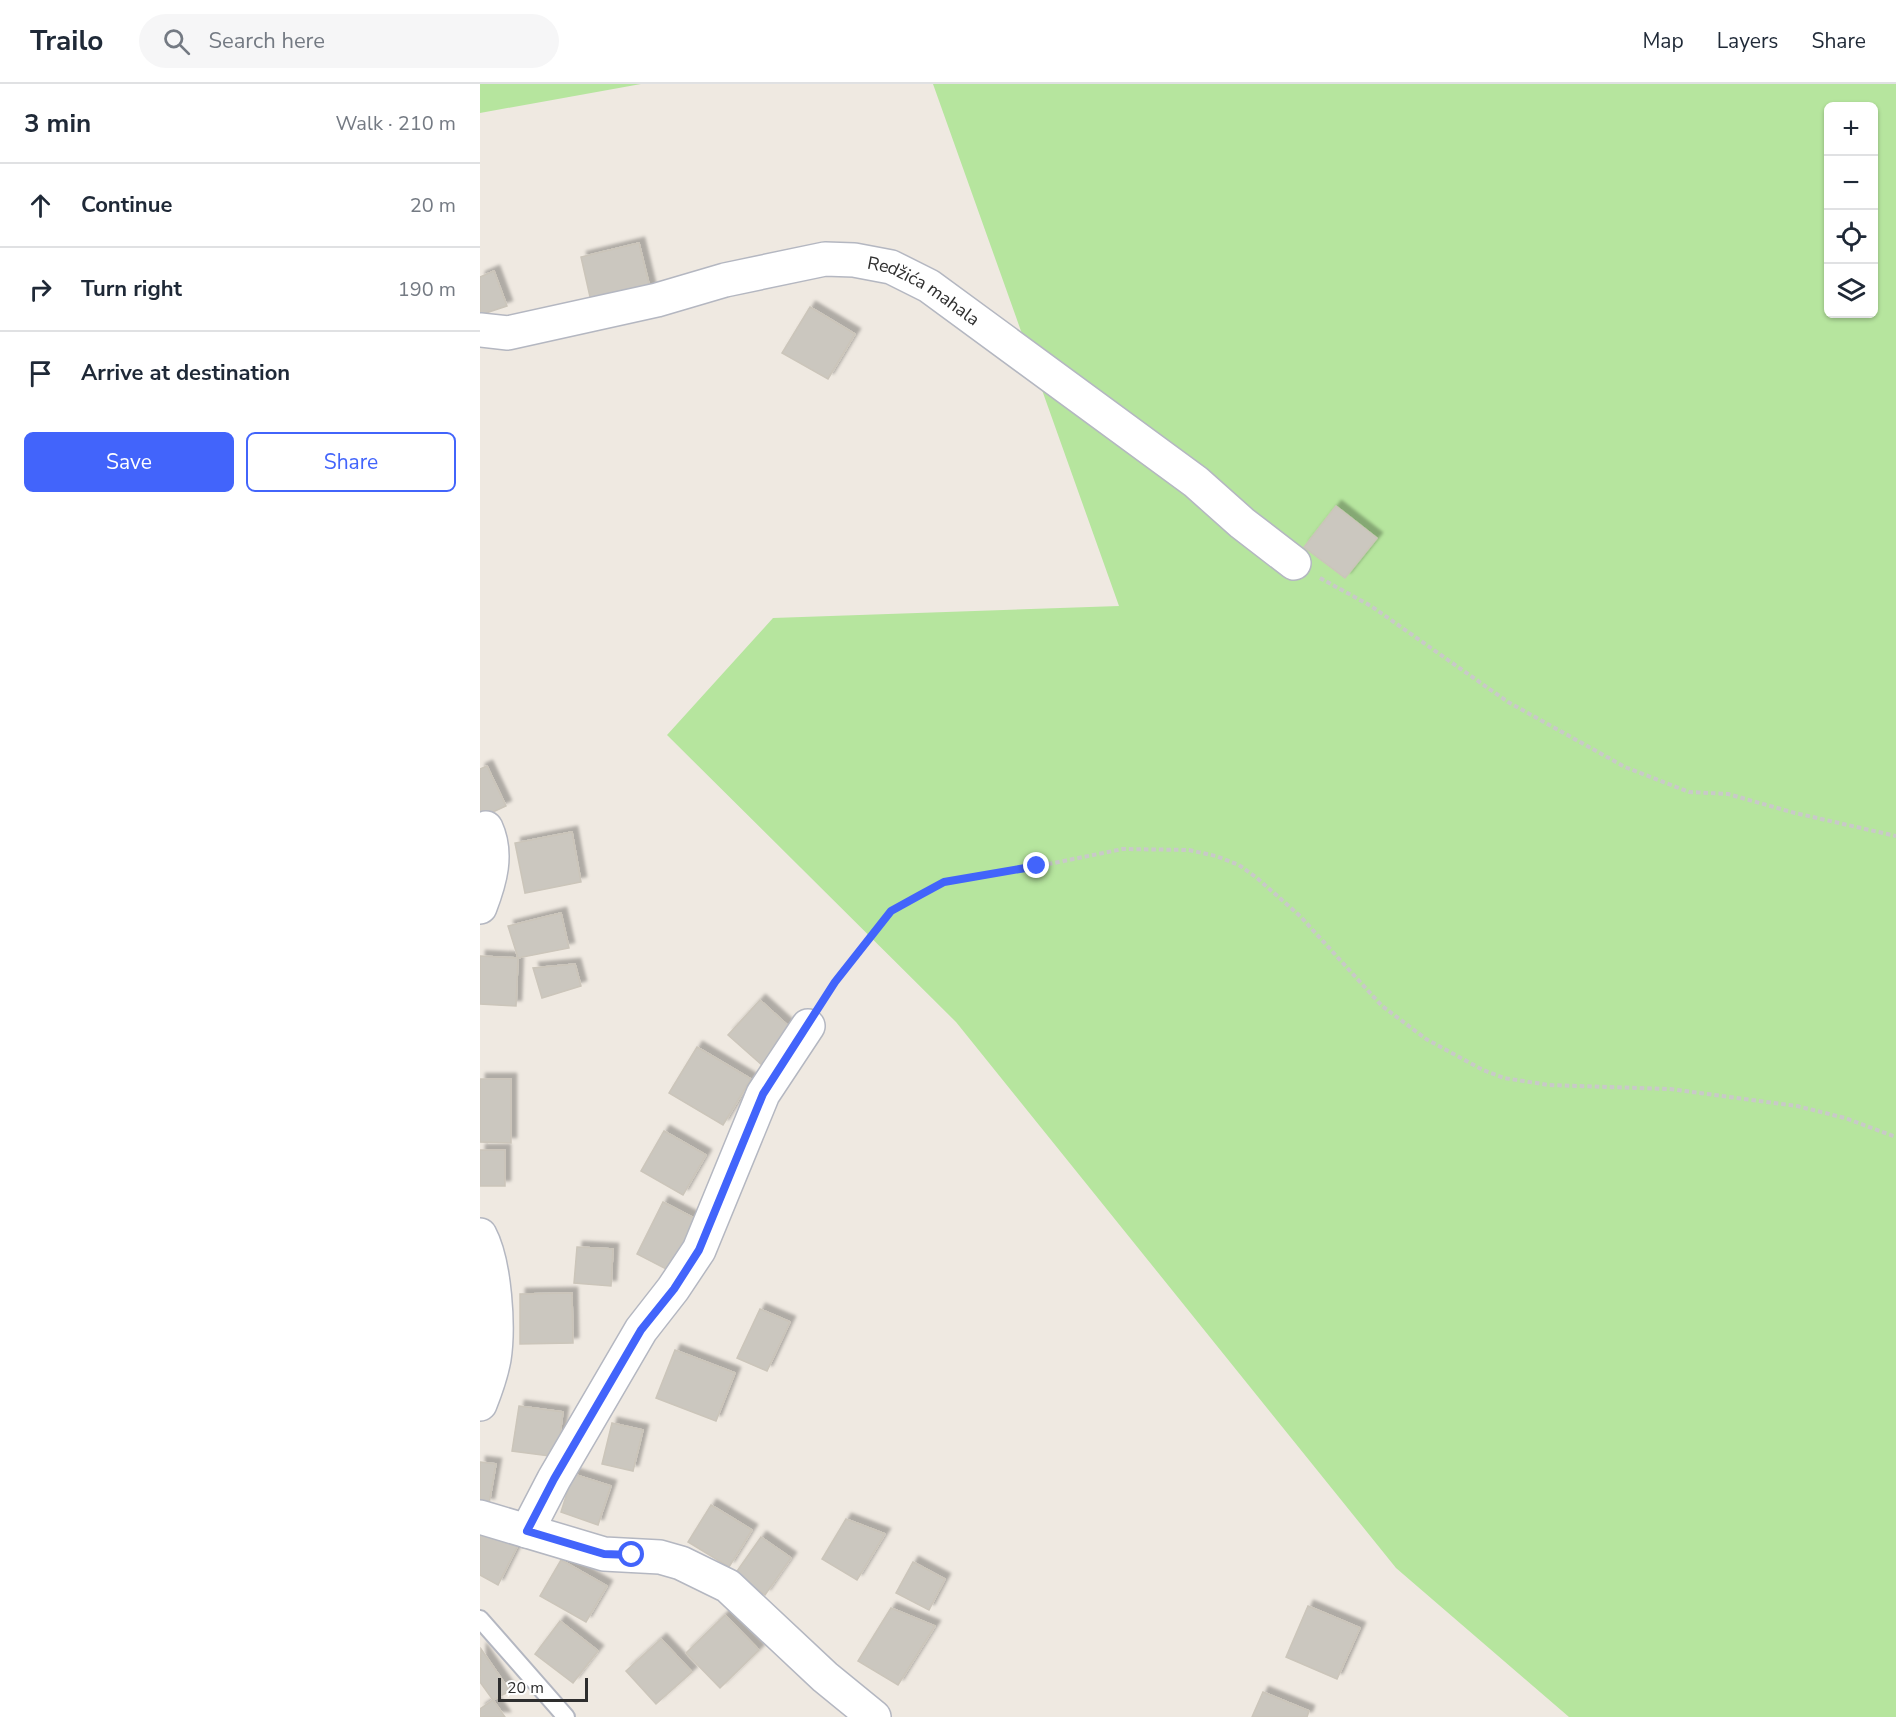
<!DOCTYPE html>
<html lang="en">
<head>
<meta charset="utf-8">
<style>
	body { margin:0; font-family:"Nunito Sans",sans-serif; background:#f6f6f7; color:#1f2937 }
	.controls { position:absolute; right:18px; top:18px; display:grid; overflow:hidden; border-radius:9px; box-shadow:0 2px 4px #0004 }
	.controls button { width:54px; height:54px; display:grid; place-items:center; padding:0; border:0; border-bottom:2px solid #e0e1e3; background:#fff; color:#1f2937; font:30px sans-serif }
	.scale { position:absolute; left:18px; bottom:15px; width:90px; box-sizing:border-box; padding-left:6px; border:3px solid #2e2e2e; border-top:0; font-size:16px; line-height:21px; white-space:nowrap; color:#2e2e2e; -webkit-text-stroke:4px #fff; paint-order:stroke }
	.stop { position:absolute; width:18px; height:18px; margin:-14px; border:4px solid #4264fb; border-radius:50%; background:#fff }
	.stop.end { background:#4264fb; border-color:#fff; box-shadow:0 2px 6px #0008 }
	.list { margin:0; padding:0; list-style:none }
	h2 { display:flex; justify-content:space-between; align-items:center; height:78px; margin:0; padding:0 24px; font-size:26px }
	h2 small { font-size:20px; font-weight:400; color:#747a83 }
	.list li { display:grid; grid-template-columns:39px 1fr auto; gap:18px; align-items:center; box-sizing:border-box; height:84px; padding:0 24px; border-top:2px solid #e0e1e3 }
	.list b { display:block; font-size:22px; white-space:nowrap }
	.list em { font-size:20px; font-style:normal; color:#747a83 }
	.actions { display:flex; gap:12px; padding:18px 24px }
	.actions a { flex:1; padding:14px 0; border:2px solid #4264fb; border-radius:9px; text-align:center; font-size:21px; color:#4264fb }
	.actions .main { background:#4264fb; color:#fff }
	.icon { flex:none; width:33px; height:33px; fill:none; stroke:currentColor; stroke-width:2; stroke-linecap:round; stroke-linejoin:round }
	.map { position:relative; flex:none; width:1416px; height:1633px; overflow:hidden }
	header { display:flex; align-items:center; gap:36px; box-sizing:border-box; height:84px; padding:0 30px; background:#fff; border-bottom:2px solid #e0e1e3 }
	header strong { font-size:28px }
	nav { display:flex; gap:33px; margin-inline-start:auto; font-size:21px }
	.search { width:420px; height:54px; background:#f6f6f7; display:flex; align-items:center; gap:15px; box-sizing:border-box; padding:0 21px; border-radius:33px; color:#747a83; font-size:22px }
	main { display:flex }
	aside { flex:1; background:#fff }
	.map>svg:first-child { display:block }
	.green { fill:#b6e59e; fill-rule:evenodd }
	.building { fill:#cbc7bf; stroke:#cbc5ba; stroke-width:1.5; filter:url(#shadow) }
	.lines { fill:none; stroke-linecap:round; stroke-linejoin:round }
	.lane-casing { stroke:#b4b7c1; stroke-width:20 }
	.street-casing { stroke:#b4b7c1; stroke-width:36 }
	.path { stroke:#c9c9c9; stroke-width:4; stroke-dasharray:4.5 3; stroke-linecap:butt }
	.lane { stroke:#fff; stroke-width:16 }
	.street { stroke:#fff; stroke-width:33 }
	.route { stroke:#4264fb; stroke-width:8 }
	.labels { text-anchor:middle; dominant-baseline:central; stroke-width:4.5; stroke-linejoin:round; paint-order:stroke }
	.street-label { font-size:18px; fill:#2e2e2e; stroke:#fff }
</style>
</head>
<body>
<header>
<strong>Trailo</strong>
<div class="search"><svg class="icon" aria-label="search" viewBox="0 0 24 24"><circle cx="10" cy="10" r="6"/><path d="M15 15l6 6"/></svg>Search here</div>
<nav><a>Map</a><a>Layers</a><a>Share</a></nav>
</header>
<main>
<aside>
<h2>3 min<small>Walk · 210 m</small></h2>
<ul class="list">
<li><svg class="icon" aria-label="ahead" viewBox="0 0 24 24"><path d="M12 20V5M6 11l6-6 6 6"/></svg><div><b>Continue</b></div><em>20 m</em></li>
<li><svg class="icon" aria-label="right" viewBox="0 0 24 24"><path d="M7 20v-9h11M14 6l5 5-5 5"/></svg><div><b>Turn right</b></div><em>190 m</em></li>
<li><svg class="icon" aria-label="arrive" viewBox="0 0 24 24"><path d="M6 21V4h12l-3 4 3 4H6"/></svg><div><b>Arrive at destination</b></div></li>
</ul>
<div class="actions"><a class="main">Save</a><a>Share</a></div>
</aside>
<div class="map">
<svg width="1416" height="1633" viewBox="0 0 1416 1633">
	<defs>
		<filter id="shadow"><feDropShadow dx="5.5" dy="-5.5" stdDeviation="1.5" flood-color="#0004"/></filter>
	</defs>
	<rect width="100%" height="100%" fill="#efe9e1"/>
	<g class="green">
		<polygon points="0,0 161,0 0,29"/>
		<path d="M453 0H1416V1633H1089L916 1484 476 938 187 651 293 534 639 522ZM1348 22H1394V230H1348Z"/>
	</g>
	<g class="building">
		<polygon points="159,159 172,212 113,226 101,173"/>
		<polygon points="14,187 27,222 0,231 0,193"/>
		<polygon points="330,223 375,250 348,295 302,269"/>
		<polygon points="856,422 897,454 865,494 824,463"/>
		<polygon points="7,682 26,722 0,734 0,685"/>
		<polygon points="92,748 101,798 45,809 35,759"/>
		<polygon points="81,829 89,864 38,874 28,842"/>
		<polygon points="0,872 38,874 36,922 0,920"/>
		<polygon points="95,880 101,902 62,914 53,884"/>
		<polygon points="280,916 315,948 283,982 248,951"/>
		<polygon points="217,963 271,995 243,1041 189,1009"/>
		<polygon points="0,995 31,995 31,1059 0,1058"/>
		<polygon points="184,1047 226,1071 203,1111 161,1087"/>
		<rect x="0" y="1066" width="25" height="36"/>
		<polygon points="183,1118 218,1136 192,1188 157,1170"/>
		<polygon points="97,1163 133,1165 131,1202 94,1199"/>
		<polygon points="92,1209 93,1259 40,1260 40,1210"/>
		<polygon points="280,1225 310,1238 287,1287 257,1274"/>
		<polygon points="195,1266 255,1289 236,1337 176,1314"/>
		<polygon points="39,1322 83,1328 77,1373 32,1367"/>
		<polygon points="132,1339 163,1346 153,1387 122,1380"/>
		<polygon points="0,1378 16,1380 9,1420 0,1418"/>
		<polygon points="93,1390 131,1402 118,1441 81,1428"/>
		<polygon points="231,1421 272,1446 249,1483 208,1458"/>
		<polygon points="366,1435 405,1450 377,1496 342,1475"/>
		<polygon points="0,1441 38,1461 18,1501 0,1491"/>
		<polygon points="281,1453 311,1474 285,1511 255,1490"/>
		<polygon points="81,1476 127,1502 106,1538 60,1512"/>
		<polygon points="433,1478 465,1495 449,1526 416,1509"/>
		<polygon points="828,1522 880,1544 857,1595 806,1573"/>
		<polygon points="411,1524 455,1542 418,1601 378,1577"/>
		<polygon points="245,1531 279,1566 240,1604 206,1569"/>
		<polygon points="80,1537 118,1567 93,1599 55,1570"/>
		<polygon points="181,1555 212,1588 176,1620 146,1587"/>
		<polygon points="1,1565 30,1607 13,1616 0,1598"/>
		<polygon points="783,1608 829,1627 827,1633 772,1633"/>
		<polygon points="13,1616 25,1633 0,1633 0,1625"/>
	</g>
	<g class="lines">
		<g class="lane-casing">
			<polyline id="lane" points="0,1535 86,1633"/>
		</g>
		<g class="street-casing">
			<g id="street">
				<path id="s1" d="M0 246 28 249 177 216 245 196 345 175 374 176 411 183 449 202 716 398 762 439 814 479"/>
				<path d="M0 823C10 797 18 770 6 744"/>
				<path d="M0 1151C15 1179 19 1243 14 1275 11 1291 6 1305 0 1320"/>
				<polyline points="0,1433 124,1470 180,1473 201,1479 248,1502 345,1593 394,1633"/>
				<polyline points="47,1447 74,1395 161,1246 193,1205 219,1166 283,1010 328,942"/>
			</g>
		</g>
		<g class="path">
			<polyline points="840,494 891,522 1028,618 1145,683 1209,708 1248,710 1315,729 1416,752"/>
			<polyline points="344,916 355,898 411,827 464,798 485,793 529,788 643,765 709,766 736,772 759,781 777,794 820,832 902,922 946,955 1003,986 1024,994 1069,1001 1190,1005 1317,1022 1365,1034 1416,1053"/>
		</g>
		<use href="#lane" class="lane"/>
		<use href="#street" class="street"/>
	</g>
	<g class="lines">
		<polyline class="route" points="152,1471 124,1470 47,1447 74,1395 161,1246 194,1205 219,1166 283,1010 355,898 411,827 440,811 464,798 557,782"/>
	</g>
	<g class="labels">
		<g class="street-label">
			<text stroke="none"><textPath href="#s1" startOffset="460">Redžića mahala</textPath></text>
		</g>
	</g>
</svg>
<div class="controls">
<button>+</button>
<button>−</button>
<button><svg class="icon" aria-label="locate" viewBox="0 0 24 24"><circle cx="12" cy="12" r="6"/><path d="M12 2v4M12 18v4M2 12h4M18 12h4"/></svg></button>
<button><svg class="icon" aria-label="layers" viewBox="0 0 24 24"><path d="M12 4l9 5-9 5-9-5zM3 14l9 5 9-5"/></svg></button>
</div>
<div class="scale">20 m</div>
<div class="stop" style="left:152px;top:1471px"></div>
<div class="stop end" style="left:557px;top:782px"></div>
</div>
</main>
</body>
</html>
